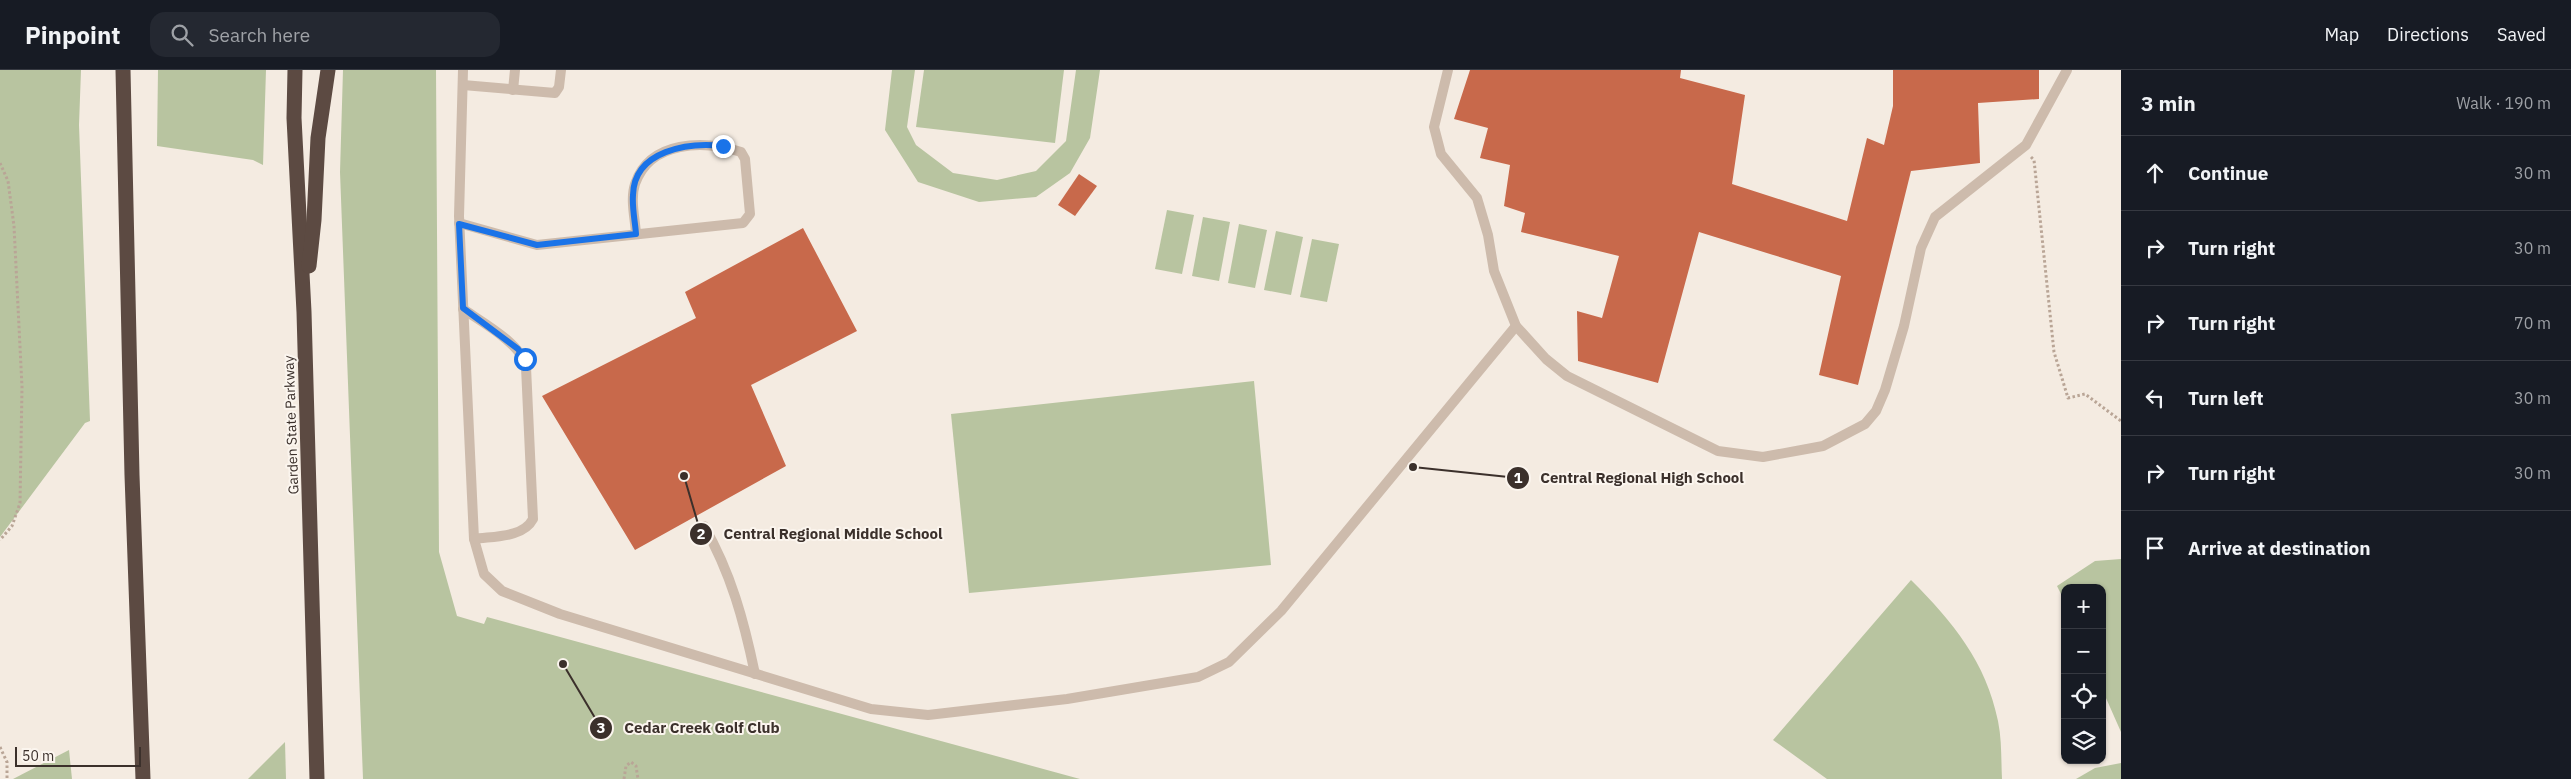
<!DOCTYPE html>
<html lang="en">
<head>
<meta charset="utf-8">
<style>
	body { margin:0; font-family:"IBM Plex Sans",sans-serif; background:#242831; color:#f1f3f6 }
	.controls { position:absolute; right:15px; bottom:15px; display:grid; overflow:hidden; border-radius:10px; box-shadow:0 1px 4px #0004 }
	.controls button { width:45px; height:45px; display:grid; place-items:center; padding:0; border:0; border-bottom:1px solid #363941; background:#171b24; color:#f1f3f6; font:25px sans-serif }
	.scale { position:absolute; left:15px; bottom:12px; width:126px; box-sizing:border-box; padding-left:5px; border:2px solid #3b302b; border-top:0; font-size:14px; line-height:18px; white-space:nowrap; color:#3b302b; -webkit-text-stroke:4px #fbf5ee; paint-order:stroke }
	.stop { position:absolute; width:15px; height:15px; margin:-11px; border:4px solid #1a73e8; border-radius:50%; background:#fff }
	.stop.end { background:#1a73e8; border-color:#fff; box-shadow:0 1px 5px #0008 }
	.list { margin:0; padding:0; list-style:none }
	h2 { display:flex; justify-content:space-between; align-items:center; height:65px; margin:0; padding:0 20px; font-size:21px }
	h2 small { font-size:16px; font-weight:400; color:#9ea1a6 }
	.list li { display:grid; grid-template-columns:32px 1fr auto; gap:15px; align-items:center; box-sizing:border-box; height:75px; padding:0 20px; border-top:1px solid #363941 }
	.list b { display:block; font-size:19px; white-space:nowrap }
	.list em { font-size:16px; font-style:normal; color:#9ea1a6 }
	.icon { flex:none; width:28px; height:28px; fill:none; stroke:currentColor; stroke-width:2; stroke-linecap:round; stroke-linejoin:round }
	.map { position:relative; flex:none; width:2121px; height:709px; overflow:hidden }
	header { display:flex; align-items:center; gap:30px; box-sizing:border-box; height:70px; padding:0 25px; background:#171b24; border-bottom:1px solid #363941 }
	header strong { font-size:24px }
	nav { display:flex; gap:28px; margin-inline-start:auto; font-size:18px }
	.search { width:350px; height:45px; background:#242831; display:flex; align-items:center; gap:12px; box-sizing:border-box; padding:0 18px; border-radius:15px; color:#9ea1a6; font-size:19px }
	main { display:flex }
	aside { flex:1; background:#171b24 }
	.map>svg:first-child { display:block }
	.green { fill:#b8c4a0 }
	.building { fill:#c8694b }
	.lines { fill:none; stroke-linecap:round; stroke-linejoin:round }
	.path { stroke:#b9a596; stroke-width:3; stroke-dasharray:2.5 2.5; stroke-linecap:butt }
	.service { stroke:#cdbbac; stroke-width:10 }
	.motorway { stroke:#5c4a42; stroke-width:15 }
	.route { stroke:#1a73e8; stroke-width:6 }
	.labels { text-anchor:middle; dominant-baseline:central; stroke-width:4; stroke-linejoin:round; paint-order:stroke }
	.street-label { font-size:14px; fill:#3b302b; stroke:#fbf5ee }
	.leader { fill:none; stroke:#3b302b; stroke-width:2 }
	.callout-dot { fill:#3b302b; stroke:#fbf5ee; stroke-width:2 }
	.mark-label { font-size:15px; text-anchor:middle; font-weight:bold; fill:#fff }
	.callout-label { font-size:15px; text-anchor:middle; font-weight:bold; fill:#3b302b; stroke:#fbf5ee; stroke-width:4; stroke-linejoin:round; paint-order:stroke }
</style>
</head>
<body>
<header>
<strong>Pinpoint</strong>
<div class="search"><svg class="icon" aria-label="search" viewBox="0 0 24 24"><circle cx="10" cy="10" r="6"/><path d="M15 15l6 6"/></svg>Search here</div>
<nav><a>Map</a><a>Directions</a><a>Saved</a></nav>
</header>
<main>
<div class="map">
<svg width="2121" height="709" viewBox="0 0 2121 709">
	<rect width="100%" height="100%" fill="#f4ebe1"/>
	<g class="green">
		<polygon points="0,0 81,0 79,55 90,351 85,353 0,467"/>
		<polygon points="158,0 266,0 263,95 253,90 157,76"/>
		<polygon points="343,0 436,0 439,482 457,546 484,554 487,547 1080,709 363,709 340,102"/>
		<polygon points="892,0 915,0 907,57 916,75 953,103 997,110 1036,101 1066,71 1076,0 1100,0 1090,68 1070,103 1036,127 979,132 918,112 885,60"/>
		<polygon points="924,0 1064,0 1055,73 916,57"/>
		<polygon points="1167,140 1194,145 1182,204 1155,199"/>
		<polygon points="1203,147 1230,152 1219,211 1192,206"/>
		<polygon points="1239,154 1267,160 1255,218 1228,213"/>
		<polygon points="1276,161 1303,167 1291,225 1264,220"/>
		<polygon points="1312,169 1339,174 1327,232 1300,227"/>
		<polygon points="1254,311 1271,495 969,523 951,344"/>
		<polygon points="2121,489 2121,662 2102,619 2102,518 2065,518 2065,532 2057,516 2095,491"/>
		<path d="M1911 510C1953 552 1986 592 1998 651 2002 670 2001 690 2002 709H1827L1773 670Z"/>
		<polygon points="285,672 286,709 248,709"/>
		<polygon points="69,680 72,709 13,709"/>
		<polygon points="2121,693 2121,709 2076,709 2095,698"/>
	</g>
	<g class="building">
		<polygon points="1470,0 1681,0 1680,8 1745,25 1732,114 1847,151 1867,68 1884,75 1893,36 1893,0 2039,0 2039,29 1978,33 1980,93 1911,101 1858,315 1819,305 1841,206 1699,162 1658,313 1578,291 1577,241 1602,248 1619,186 1521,162 1525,143 1504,136 1510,95 1480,88 1488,58 1454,49"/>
		<polygon points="1079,104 1097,116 1075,146 1058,135"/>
		<polygon points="803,158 857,261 751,315 786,396 635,480 542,326 696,248 685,222"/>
	</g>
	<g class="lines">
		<g class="path">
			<polyline points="2031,87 2034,90 2054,282 2068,328 2085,324 2121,351"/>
			<polyline points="0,93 8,111 14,156 22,317 20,433 12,456 0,470"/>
			<polyline points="0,677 7,692 7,709"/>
			<polyline points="624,709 626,696 631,692 636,696 638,709"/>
		</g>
		<g class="service">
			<polyline points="463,0 459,146 474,469 484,504 502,521 560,544 871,639 928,645 1067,629 1198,607 1229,592 1281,541 1516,256"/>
			<polyline points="1448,0 1434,57 1441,84 1477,128 1488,165 1494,201 1516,256 1546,289 1567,306 1718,381 1763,387 1823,376 1865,354 1876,341 1885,320 1904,256 1921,178 1935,147 2026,75 2067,0"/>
			<polyline points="463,15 555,23 559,17 561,0"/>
			<polyline points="513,20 515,0"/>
			<path d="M459 153 537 175 743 153 750 144 745 89 741 82C704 70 650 70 635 114 630 129 635 148 636 164"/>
			<path d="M463 239C482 252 522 274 526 297L533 449C523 468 494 466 474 469"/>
			<path d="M704 456C731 503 744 551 755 604"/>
		</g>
		<g class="motorway">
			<polyline points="123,0 132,405 143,709"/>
			<polyline points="295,0 294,48 304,242 317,709"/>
			<polyline points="309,196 314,150 318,68 328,0"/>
		</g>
	</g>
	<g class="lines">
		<path class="route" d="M525 289 518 279 463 238 459 154 537 175 636 164C635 151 632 138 633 125 634 80 689 72 723 76"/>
	</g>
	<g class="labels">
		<g class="street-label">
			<text transform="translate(291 355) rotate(-92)">Garden State Parkway</text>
		</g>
	</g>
	<path class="leader" d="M1413 397L1518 408M684 406L701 464M563 594L601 658"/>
	<g class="callout-dot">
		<circle cx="1413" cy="397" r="5"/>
		<circle cx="684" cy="406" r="5"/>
		<circle cx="563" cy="594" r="5"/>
		<circle cx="1518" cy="408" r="12"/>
		<circle cx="701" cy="464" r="12"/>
		<circle cx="601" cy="658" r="12"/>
	</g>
	<g class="mark-label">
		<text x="1518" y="413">1</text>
		<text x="701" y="469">2</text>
		<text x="601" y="663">3</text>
	</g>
	<g class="callout-label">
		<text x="1642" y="413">Central Regional High School</text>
		<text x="833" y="469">Central Regional Middle School</text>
		<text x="702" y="663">Cedar Creek Golf Club</text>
	</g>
</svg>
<div class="controls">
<button>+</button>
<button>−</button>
<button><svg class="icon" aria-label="locate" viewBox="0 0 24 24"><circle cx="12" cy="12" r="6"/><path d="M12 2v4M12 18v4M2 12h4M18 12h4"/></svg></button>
<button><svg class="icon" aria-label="layers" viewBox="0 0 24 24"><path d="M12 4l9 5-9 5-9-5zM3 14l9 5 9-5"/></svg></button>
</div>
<div class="scale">50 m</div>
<div class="stop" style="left:525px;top:289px"></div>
<div class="stop end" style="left:723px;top:76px"></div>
</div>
<aside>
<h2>3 min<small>Walk · 190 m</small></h2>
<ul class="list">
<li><svg class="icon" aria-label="ahead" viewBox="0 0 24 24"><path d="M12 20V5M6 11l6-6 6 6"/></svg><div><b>Continue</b></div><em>30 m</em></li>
<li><svg class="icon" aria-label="right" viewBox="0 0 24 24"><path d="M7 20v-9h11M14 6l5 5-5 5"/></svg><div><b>Turn right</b></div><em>30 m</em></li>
<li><svg class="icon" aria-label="right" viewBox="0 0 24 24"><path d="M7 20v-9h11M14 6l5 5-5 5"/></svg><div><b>Turn right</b></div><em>70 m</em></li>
<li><svg class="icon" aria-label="left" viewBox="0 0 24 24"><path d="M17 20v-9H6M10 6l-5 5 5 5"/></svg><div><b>Turn left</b></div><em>30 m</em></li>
<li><svg class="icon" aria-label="right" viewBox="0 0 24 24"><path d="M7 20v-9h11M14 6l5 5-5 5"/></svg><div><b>Turn right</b></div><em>30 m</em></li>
<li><svg class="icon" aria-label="arrive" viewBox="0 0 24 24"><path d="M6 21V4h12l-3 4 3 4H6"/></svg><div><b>Arrive at destination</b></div></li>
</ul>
</aside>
</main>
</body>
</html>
